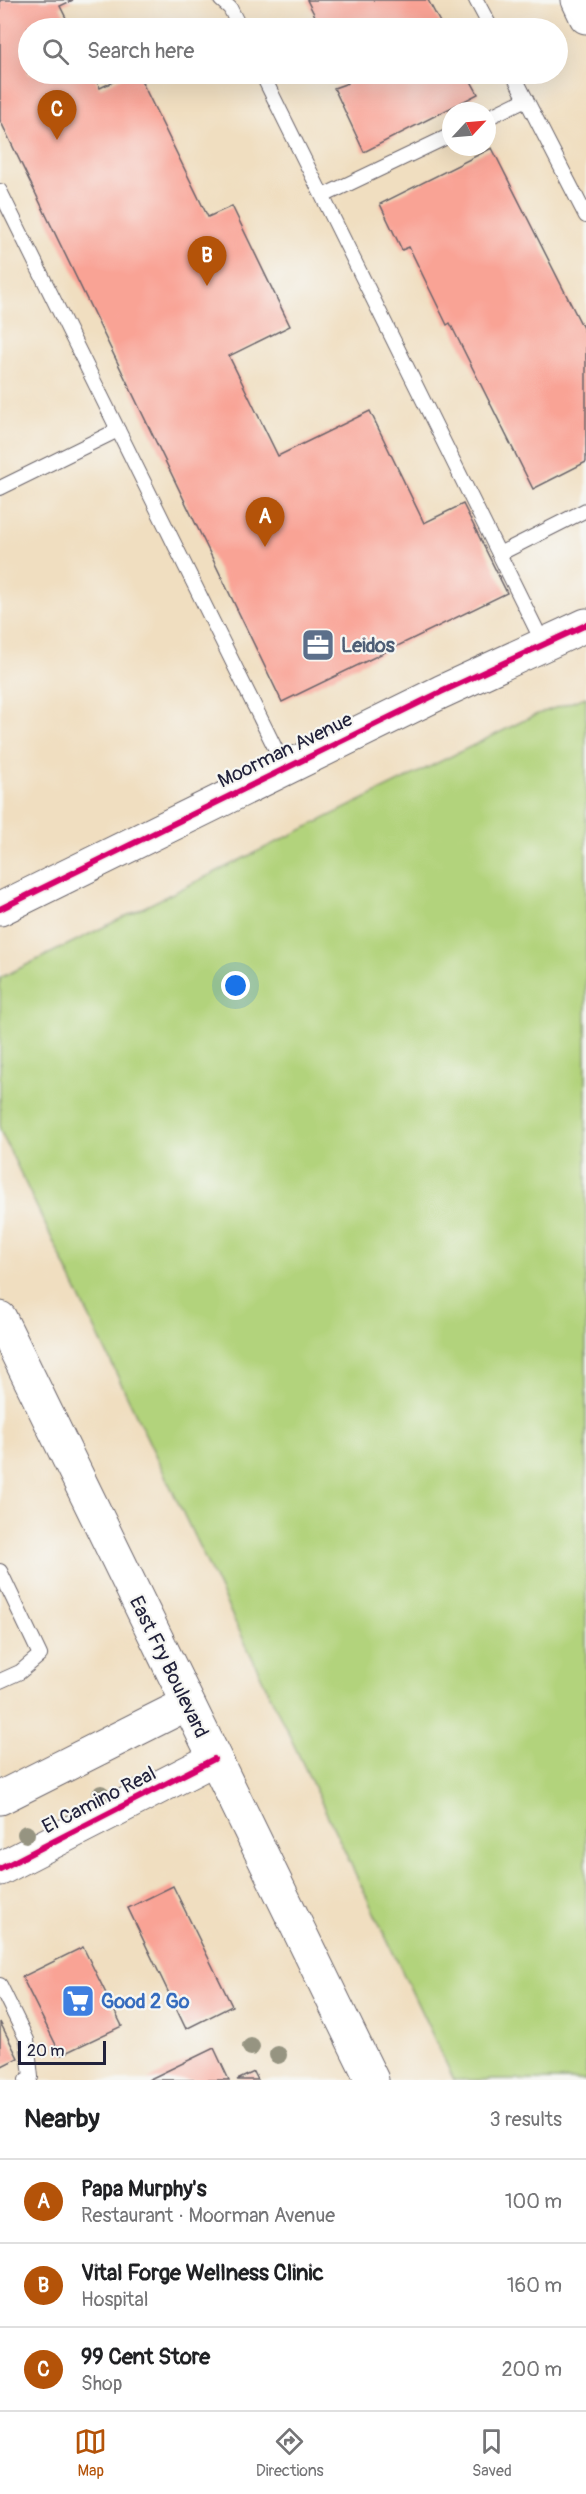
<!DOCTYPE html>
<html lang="en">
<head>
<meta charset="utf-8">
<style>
	body { margin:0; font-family:Pangolin,sans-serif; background:#f2f2f2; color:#202124 }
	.compass { position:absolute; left:442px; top:102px; width:54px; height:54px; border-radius:50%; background:#fff; box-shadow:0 6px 24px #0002; rotate:64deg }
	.scale { position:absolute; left:18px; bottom:15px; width:88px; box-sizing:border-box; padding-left:6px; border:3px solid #22223b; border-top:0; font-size:16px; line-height:21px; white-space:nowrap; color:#22223b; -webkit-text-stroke:4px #f6f6f2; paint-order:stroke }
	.you { position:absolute; left:236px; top:986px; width:21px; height:21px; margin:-15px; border:4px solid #fff; border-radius:50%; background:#1a73e8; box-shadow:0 0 0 9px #1a73e833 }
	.badge { display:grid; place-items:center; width:39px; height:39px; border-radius:50%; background:#b45309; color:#fff; font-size:20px; font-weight:700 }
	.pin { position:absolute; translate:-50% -50px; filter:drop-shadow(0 2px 3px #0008) }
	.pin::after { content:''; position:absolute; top:32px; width:21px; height:18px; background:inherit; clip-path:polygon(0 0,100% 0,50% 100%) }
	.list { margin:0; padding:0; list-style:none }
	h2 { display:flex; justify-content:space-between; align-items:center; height:78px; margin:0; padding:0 24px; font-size:26px }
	h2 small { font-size:20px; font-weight:400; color:#757577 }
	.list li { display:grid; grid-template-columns:39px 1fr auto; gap:18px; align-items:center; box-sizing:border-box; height:84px; padding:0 24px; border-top:2px solid #e0e0e0 }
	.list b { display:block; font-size:22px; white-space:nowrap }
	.list p { margin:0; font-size:20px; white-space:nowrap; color:#757577 }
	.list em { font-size:20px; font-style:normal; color:#757577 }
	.icon { flex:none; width:33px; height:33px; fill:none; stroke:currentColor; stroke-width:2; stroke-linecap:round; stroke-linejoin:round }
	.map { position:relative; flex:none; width:586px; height:2080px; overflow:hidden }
	.search { position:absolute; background:#fff; box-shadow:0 6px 24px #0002; left:18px; right:18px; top:18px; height:66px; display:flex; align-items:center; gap:15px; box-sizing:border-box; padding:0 21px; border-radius:33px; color:#757577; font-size:22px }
	.sheet { height:330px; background:#fff }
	nav { display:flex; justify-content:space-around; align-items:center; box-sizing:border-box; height:84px; border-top:2px solid #e0e0e0; background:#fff; font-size:16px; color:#757577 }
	nav a { display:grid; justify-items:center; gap:3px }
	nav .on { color:#b45309 }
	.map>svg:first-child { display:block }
	.green { fill:#b2d37b; stroke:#6a7a5b; stroke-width:1.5 }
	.building { fill:#f9a395 }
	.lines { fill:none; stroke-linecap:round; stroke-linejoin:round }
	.lane-casing { stroke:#6a646a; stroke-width:16 }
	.secondary-casing { stroke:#6a646a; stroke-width:35 }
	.lane { stroke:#fff; stroke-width:14 }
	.secondary { stroke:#fff; stroke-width:33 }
	.cycleway-casing { stroke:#f6f6f2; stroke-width:10 }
	.cycleway { stroke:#d6006c; stroke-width:6 }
	.tree { fill:#969481 }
	.labels { text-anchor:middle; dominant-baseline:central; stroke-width:4.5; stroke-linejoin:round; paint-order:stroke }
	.service-label { font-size:20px; font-weight:bold; fill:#4e5e75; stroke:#f6f6f2; text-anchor:start }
	.street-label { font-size:20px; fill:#22223b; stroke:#f6f6f2 }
	.shop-label { font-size:20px; font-weight:bold; fill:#366cbe; stroke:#f6f6f2; text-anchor:start }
</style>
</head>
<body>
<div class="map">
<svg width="586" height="2080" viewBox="0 0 586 2080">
	<rect width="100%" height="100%" fill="#f6f6f2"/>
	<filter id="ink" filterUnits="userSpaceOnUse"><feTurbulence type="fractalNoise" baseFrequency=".0167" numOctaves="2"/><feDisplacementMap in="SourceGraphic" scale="12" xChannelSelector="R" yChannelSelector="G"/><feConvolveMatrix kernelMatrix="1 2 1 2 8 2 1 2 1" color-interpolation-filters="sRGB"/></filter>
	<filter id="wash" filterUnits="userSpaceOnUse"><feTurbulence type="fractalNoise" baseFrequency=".008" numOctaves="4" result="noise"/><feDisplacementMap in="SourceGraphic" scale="24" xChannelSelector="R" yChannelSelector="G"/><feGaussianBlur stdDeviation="1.35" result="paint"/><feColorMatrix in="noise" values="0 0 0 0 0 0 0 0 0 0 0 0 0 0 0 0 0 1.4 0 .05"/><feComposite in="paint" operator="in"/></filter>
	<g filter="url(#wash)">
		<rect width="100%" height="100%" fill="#f0dec0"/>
		<polygon class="green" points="586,697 586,2080 454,2080 0,1130 0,978 535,715"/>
		<g id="blocks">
			<g class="building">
				<polygon points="0,0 73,0 60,6 71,28 28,28 28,74 93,74 100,88 129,74 138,74 208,217 232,206 290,326 229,356 278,456 370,411 424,523 463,504 507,593 282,702 0,120"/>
				<polygon points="307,0 428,0 443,28 321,28"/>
				<polygon points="344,74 467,74 478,94 364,152 334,88 348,83"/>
				<polygon points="492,148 586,334 586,462 533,489 450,323 447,325 409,247 402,250 380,204"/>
				<polygon points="173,1886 232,2006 186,2029 128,1908"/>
				<polygon points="83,1947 122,2026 61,2055 22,1977"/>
				<polygon points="0,2022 18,2058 0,2067"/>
				<polygon points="214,2048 229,2080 148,2080"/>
				<polygon points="254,2072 258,2080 237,2080"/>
			</g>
		</g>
	</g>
	<g filter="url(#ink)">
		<use href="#blocks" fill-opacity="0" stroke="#6a646a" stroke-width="1.5"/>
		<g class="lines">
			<g class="lane-casing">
				<g id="lane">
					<polyline points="221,0 230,8 240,28"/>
					<polyline points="476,0 491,28"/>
					<polyline points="262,74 544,645"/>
					<polyline points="513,74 586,216"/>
					<polyline points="487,118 526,99"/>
					<polyline points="0,191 285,768"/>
					<polyline points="323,196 451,135"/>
					<polyline points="0,488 118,430"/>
					<polyline points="499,554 586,510"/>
					<polyline points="0,1571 40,1655 20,1672 0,1681"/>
					<polyline points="0,1985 27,2040 31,2077 26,2080"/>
				</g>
			</g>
			<g class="secondary-casing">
				<g id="secondary">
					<polyline points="578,0 586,17"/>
					<polyline points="0,909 441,692 586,625"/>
					<polyline points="0,1318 372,2080"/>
					<polyline points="0,1798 187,1704"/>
					<polyline points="0,1869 214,1759"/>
				</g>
			</g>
			<use href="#lane" class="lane"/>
			<use href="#secondary" class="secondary"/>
			<g class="cycleway-casing">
				<g id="cycleway">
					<polyline points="0,909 441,692 586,625"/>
					<polyline points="0,1869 214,1759"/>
				</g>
			</g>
			<use href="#cycleway" class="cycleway"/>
		</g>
		<g class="tree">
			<circle cx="101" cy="1794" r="9"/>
			<circle cx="26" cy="1834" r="9"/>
			<circle cx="251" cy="2047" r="9"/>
			<circle cx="278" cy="2055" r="9"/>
		</g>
	</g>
	<defs>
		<g id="office-square" transform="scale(1.725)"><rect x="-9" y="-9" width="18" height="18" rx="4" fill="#5c6f8a" stroke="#f6f6f2"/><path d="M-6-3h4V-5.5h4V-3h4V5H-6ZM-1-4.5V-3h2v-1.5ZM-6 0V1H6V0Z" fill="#fff"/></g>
		<g id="supermarket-square" transform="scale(1.725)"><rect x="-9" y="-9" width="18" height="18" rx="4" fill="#3f7fe0" stroke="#f6f6f2"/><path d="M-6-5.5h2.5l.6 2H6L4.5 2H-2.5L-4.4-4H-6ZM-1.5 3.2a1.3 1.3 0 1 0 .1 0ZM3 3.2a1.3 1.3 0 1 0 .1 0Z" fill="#fff"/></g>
	</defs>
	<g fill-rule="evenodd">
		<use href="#office-square" x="318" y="645"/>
		<use href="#supermarket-square" x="78" y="2001"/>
	</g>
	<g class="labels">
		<g class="service-label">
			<text x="341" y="645">Leidos</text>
		</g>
		<g class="street-label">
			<text transform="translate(285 750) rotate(-26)">Moorman Avenue</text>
			<text transform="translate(169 1667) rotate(64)">East Fry Boulevard</text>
			<text transform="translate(99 1800) rotate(-27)">El Camino Real</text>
		</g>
		<g class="shop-label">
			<text x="101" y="2001">Good 2 Go</text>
		</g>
	</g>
</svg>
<svg class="compass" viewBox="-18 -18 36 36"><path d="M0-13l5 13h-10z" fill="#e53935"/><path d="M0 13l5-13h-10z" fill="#757577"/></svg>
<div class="scale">20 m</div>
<div class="you"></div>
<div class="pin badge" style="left:265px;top:547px">A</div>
<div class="pin badge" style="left:207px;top:286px">B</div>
<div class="pin badge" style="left:57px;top:140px">C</div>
<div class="search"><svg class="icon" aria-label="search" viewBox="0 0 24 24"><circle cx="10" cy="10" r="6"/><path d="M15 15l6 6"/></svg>Search here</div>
</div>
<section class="sheet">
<h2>Nearby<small>3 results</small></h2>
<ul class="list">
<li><span class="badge">A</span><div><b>Papa Murphy's</b><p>Restaurant · Moorman Avenue</p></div><em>100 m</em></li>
<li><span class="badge">B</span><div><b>Vital Forge Wellness Clinic</b><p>Hospital</p></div><em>160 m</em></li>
<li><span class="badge">C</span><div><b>99 Cent Store</b><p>Shop</p></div><em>200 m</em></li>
</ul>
</section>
<nav>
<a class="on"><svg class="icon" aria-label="map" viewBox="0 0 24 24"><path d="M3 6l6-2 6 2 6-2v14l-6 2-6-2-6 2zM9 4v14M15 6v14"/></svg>Map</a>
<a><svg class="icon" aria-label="directions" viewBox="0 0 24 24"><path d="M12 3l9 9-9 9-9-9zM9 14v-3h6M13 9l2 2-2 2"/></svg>Directions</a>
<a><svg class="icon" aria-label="saved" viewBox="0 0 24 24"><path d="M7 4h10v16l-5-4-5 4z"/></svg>Saved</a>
</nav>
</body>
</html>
